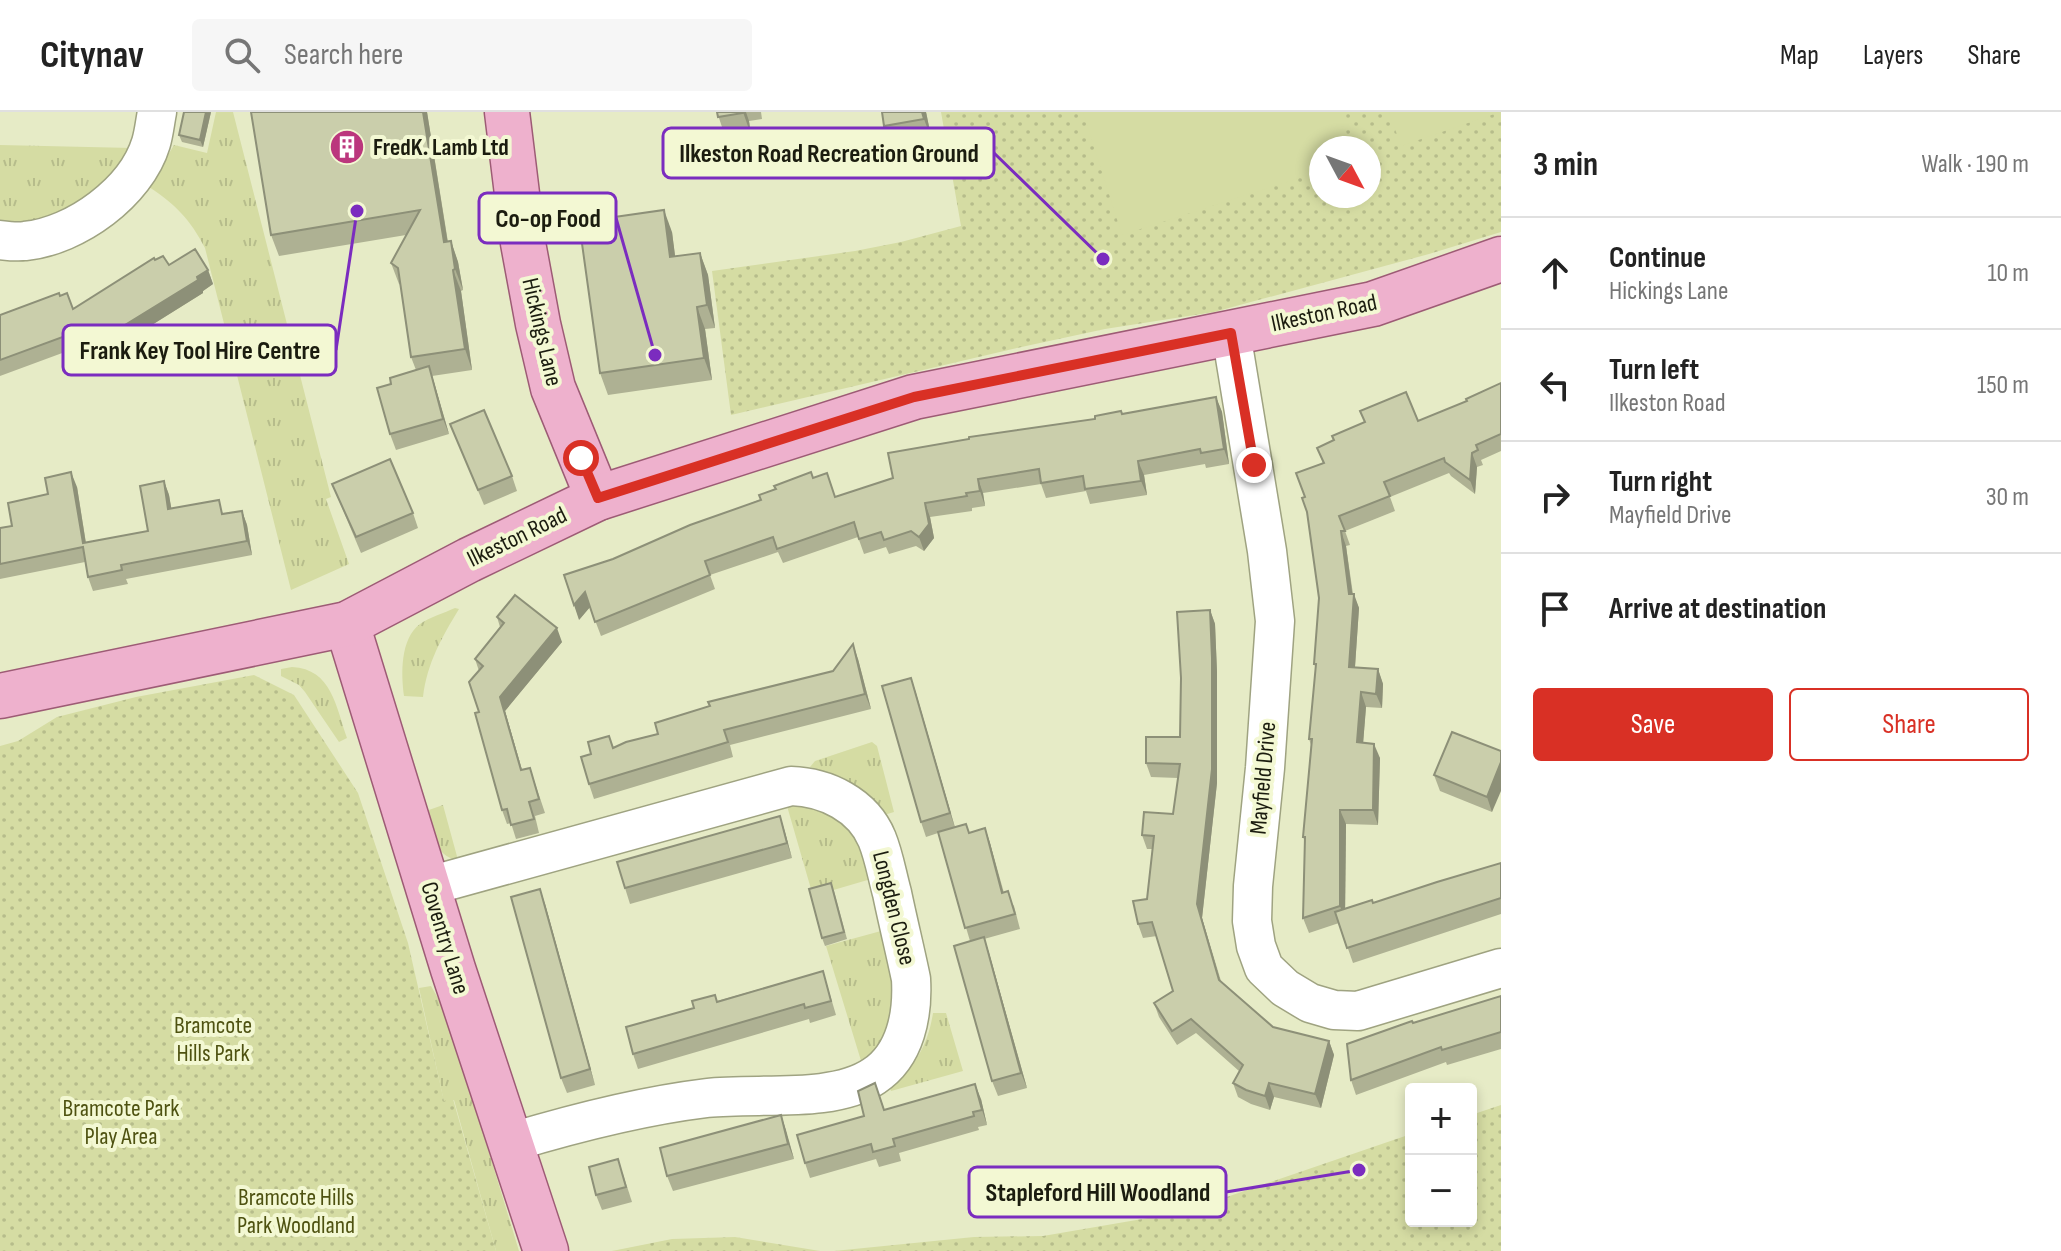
<!DOCTYPE html>
<html lang="en">
<head>
<meta charset="utf-8">
<style>
	body { margin:0; font-family:"Sofia Sans Condensed",sans-serif; background:#f6f6f6; color:#222 }
	.controls { position:absolute; right:24px; bottom:24px; display:grid; overflow:hidden; border-radius:8px; box-shadow:0 4px 12px #0003 }
	.controls button { width:72px; height:72px; display:grid; place-items:center; padding:0; border:0; border-bottom:2px solid #e0e0e0; background:#fff; color:#222; font:40px sans-serif }
	.compass { position:absolute; left:1309px; top:24px; width:72px; height:72px; border-radius:50%; background:#fff; box-shadow:0 4px 12px #0003; rotate:131deg }
	.stop { position:absolute; width:24px; height:24px; margin:-18px; border:6px solid #d93025; border-radius:50%; background:#fff }
	.stop.end { background:#d93025; border-color:#fff; box-shadow:0 2px 8px #0008 }
	.list { margin:0; padding:0; list-style:none }
	h2 { display:flex; justify-content:space-between; align-items:center; height:104px; margin:0; padding:0 32px; font-size:34px }
	h2 small { font-size:26px; font-weight:400; color:#767676 }
	.list li { display:grid; grid-template-columns:52px 1fr auto; gap:24px; align-items:center; box-sizing:border-box; height:112px; padding:0 32px; border-top:2px solid #e0e0e0 }
	.list b { display:block; font-size:30px; white-space:nowrap }
	.list p { margin:0; font-size:26px; white-space:nowrap; color:#767676 }
	.list em { font-size:26px; font-style:normal; color:#767676 }
	.actions { display:flex; gap:16px; padding:24px 32px }
	.actions a { flex:1; padding:18px 0; border:2px solid #d93025; border-radius:8px; text-align:center; font-size:28px; color:#d93025 }
	.actions .main { background:#d93025; color:#fff }
	.icon { flex:none; width:44px; height:44px; fill:none; stroke:currentColor; stroke-width:2; stroke-linecap:round; stroke-linejoin:round }
	.map { position:relative; flex:none; width:1501px; height:1139px; overflow:hidden }
	header { display:flex; align-items:center; gap:48px; box-sizing:border-box; height:112px; padding:0 40px; background:#fff; border-bottom:2px solid #e0e0e0 }
	header strong { font-size:38px }
	nav { display:flex; gap:44px; margin-inline-start:auto; font-size:28px }
	.search { width:560px; height:72px; background:#f6f6f6; display:flex; align-items:center; gap:20px; box-sizing:border-box; padding:0 28px; border-radius:8px; color:#767676; font-size:30px }
	main { display:flex }
	aside { flex:1; background:#fff }
	.map>svg:first-child { display:block }
	.grass { fill:url(#grass-tufts) }
	.park { fill:url(#park-dots); fill-rule:evenodd }
	.garden { fill:#d5dca3 }
	.lines { fill:none; stroke-linecap:round; stroke-linejoin:round }
	.minor-casing { stroke:#9fa381; stroke-width:41 }
	.major-casing { stroke:#9d5b75; stroke-width:47 }
	.minor { stroke:#fff; stroke-width:38 }
	.major { stroke:#eeb1cd; stroke-width:44 }
	.wall { fill:#aeb193 }
	.shaded-wall { fill:#8d9078 }
	.building { fill:#caceab; stroke:#8d9078; stroke-width:2 }
	.route { stroke:#d93025; stroke-width:10 }
	.labels { text-anchor:middle; dominant-baseline:central; stroke-width:8; stroke-linejoin:round; paint-order:stroke }
	.poi-label { font-size:24px; font-weight:bold; fill:#1b1c0f; stroke:#f3f8d3; text-anchor:start }
	.street-label { font-size:24px; fill:#1b1c0f; stroke:#f3f8d3 }
	.park-label { font-size:24px; fill:#4e5211; stroke:#f3f8d3 }
	.leader { fill:none; stroke:#7b2cbf; stroke-width:3 }
	.callout-dot { fill:#7b2cbf; stroke:#f3f8d3; stroke-width:3 }
	.callout { fill:#f3f8d3; stroke:#7b2cbf; stroke-width:3 }
	.callout-label { font-size:26px; text-anchor:middle; font-weight:bold; fill:#1b1c0f }
</style>
</head>
<body>
<header>
<strong>Citynav</strong>
<div class="search"><svg class="icon" aria-label="search" viewBox="0 0 24 24"><circle cx="10" cy="10" r="6"/><path d="M15 15l6 6"/></svg>Search here</div>
<nav><a>Map</a><a>Layers</a><a>Share</a></nav>
</header>
<main>
<div class="map">
<svg width="1501" height="1139" viewBox="0 0 1501 1139">
	<defs>
		<pattern id="grass-tufts" width="24" height="20" patternUnits="userSpaceOnUse" patternTransform="scale(2)"><rect width="24" height="20" fill="#d5dca3"/><path d="M3 7l-1-3M5 7V3M7 7l1-3M15 17l-1-3M17 17v-4M19 17l1-3" fill="none" stroke="#b6bc8b"/></pattern>
		<pattern id="park-dots" width="8" height="8" patternUnits="userSpaceOnUse" patternTransform="scale(2)"><rect width="8" height="8" fill="#d5dca3"/><path d="M2 2h.1M6 6h.1" fill="none" stroke="#b6bc8b" stroke-width="1.8" stroke-linecap="round"/></pattern>
	</defs>
	<rect width="100%" height="100%" fill="#e6ebc6"/>
	<g class="grass">
		<path d="M216 0H233L331 385 326 387 349 452 291 478 205 136C190 107 176 93 149 75L174 33 207 41Z"/>
		<polygon points="0,33 133,36 97,86 36,110 0,109"/>
		<path d="M455 496 459 497C442 525 427 551 423 585L404 584C401 562 400 527 420 512 430 505 444 501 455 496Z"/>
		<path d="M292 555C332 557 336 595 347 626L339 630 305 580 299 573 281 564V557Z"/>
		<path d="M872 630 877 634 894 700 884 703C859 675 847 666 810 655L815 649Z"/>
		<path d="M800 691C815 694 823 698 836 707 859 723 863 741 871 767L813 784 787 694Z"/>
		<path d="M443 693 458 748C434 745 432 718 426 699Z"/>
		<path d="M881 819C894 875 908 905 862 952L826 834Z"/>
		<polygon points="431,874 447,902 519,1139 496,1139 454,988 444,990 419,876"/>
		<path d="M933 901H946L963 959 891 979 890 976C915 955 928 933 933 901Z"/>
	</g>
	<g class="park">
		<path d="M941 0H1501V120L1429 142 1214 200 1105 217 1026 234 731 303 712 159 855 139 901 130 961 114ZM1321 36H1369V84H1321Z"/>
		<polygon points="254,563 294,583 358,681 408,831 444,989 453,987 496,1139 0,1139 0,634 18,629 57,605 136,585"/>
		<polygon points="1501,993 1501,1139 834,1139 974,1125 1043,1124 1183,1100 1411,1022 1411,1109 1471,1109 1471,1003"/>
		<polygon points="735,1125 820,1139 612,1139 672,1127"/>
	</g>
	<g class="garden">
		<polygon points="1083,0 1340,0 1351,36 1321,36 1321,59 1122,123"/>
		<polygon points="1389,0 1500,0 1401,34"/>
	</g>
	<g class="lines">
		<g class="minor-casing">
			<g id="minor">
				<path d="M0 128C8 129 17 130 25 129 76 124 136 80 151 31 154 21 155 10 157 0"/>
				<polyline points="1231,221 1267,439 1275,509 1265,656 1253,774 1252,809 1256,834 1264,856 1285,876 1310,891 1334,898 1358,899 1501,856"/>
				<path d="M429 774 791 674C826 675 863 693 877 727 884 744 887 763 892 781 898 810 905 838 911 867 913 902 906 943 874 964 833 992 756 980 707 986 641 994 575 1011 512 1030"/>
			</g>
		</g>
		<g class="major-casing">
			<g id="major">
				<polyline points="507,0 523,131 538,212 553,276 598,386"/>
				<polyline points="347,512 453,857 546,1139"/>
				<polyline points="0,584 347,512 469,448 598,386 914,285 1373,192 1501,147"/>
			</g>
		</g>
		<use href="#minor" class="minor"/>
		<use href="#major" class="major"/>
	</g>
	<g class="wall">
		<polygon points="211,0 203,35 182,30 179,23"/>
		<polygon points="427,0 448,130 451,129 458,150 463,178 461,179 472,258 432,264 449,322 396,338 390,322 391,272 416,258 411,245 401,173 399,172 391,151 406,123 279,144 271,123"/>
		<polygon points="717,0 761,0 762,7 749,9 751,23 726,27"/>
		<polygon points="926,0 932,29 893,37 884,14"/>
		<polygon points="672,120 675,144 700,141 708,163 715,216 705,217 712,268 608,283 600,261"/>
		<polygon points="155,148 169,153 208,158 213,172 203,179 203,181 99,246 92,230 0,264 0,203 60,184 73,197"/>
		<polygon points="1501,271 1501,339 1481,348 1483,353 1477,355 1475,382 1451,364 1449,361 1390,385 1395,399 1345,419 1350,433 1346,434 1353,482 1359,496 1355,555 1378,557 1383,572 1382,596 1366,595 1363,631 1380,646 1378,713 1346,712 1345,797 1373,791 1501,751 1501,802 1353,851 1339,811 1309,821 1303,806 1305,730 1303,725 1311,633 1309,627 1316,556 1314,552 1319,486 1305,385 1323,351 1317,336 1334,328 1418,309 1467,289"/>
		<polygon points="1216,285 1222,300 1229,352 1206,356 1205,352 1144,363 1147,383 1090,392 1086,379 1046,386 1041,372 983,381 985,394 972,396 972,399 930,405 934,426 924,439 916,434 889,442 886,435 864,442 858,425 783,451 778,440 710,463 715,477 601,524 590,495 579,508 613,447 813,366 835,385 1122,302"/>
		<polygon points="450,312 512,364 517,379 484,393"/>
		<polygon points="164,369 169,383 171,396 224,402 242,399 247,413 252,443 126,467 128,472 93,479 88,465 85,450 0,467 0,416 12,414 48,382 77,375 86,431 148,419"/>
		<polygon points="332,372 413,401 418,416 361,441"/>
		<polygon points="1210,498 1215,512 1217,560 1217,671 1202,806 1221,869 1273,915 1329,929 1334,943 1321,996 1274,985 1270,998 1251,992 1238,985 1233,971 1239,959 1196,921 1177,933 1159,905 1154,891 1173,879 1157,824 1143,826 1138,812 1147,787 1153,737 1147,737 1142,723 1173,702 1178,666 1151,665 1146,651 1180,625"/>
		<polygon points="497,505 562,530 505,599 522,658 530,656 545,701 535,704 539,721 516,727 511,711 507,712 502,698 479,600 479,559 475,547 500,515"/>
		<polygon points="858,547 871,597 730,633 733,645 594,687 589,672 591,642 609,624 613,636 658,622 833,559"/>
		<polygon points="911,566 955,715 969,721 985,716 990,731 1004,781 1014,794 1020,817 984,827 989,841 1027,976 998,984 992,969 970,829 938,721 926,725 921,710"/>
		<polygon points="1501,639 1492,700 1440,679 1434,663"/>
		<polygon points="780,704 792,746 630,792 625,776"/>
		<polygon points="834,779 847,827 825,834 822,826"/>
		<polygon points="545,792 595,973 567,981 561,966"/>
		<polygon points="823,859 836,903 810,911 809,907 638,957 633,942 717,889"/>
		<polygon points="1501,884 1501,937 1447,953 1446,950 1356,983 1351,968"/>
		<polygon points="981,987 987,1013 978,1015 979,1018 899,1041 901,1049 879,1055 876,1047 810,1066 805,1051 885,998"/>
		<polygon points="781,1003 794,1047 673,1079 667,1064"/>
		<polygon points="623,1062 632,1090 602,1098 596,1083"/>
	</g>
	<g class="shaded-wall">
		<polygon points="206,0 211,0 203,35 200,28"/>
		<polygon points="423,0 427,0 451,151 444,130"/>
		<polygon points="743,0 746,0 749,9 751,23"/>
		<polygon points="922,0 926,0 932,29 924,7"/>
		<polygon points="664,98 672,120 678,167 670,145"/>
		<polygon points="451,129 458,150 463,178 455,157"/>
		<polygon points="700,141 708,163 715,216 707,193"/>
		<polygon points="208,158 213,172 203,179 203,181 99,246 94,232"/>
		<polygon points="453,158 461,179 472,258 465,237"/>
		<polygon points="697,195 705,217 712,268 704,246"/>
		<polygon points="429,254 434,270 449,322 443,307"/>
		<polygon points="1216,285 1222,300 1229,352 1224,337"/>
		<polygon points="1472,341 1477,355 1475,382 1470,368"/>
		<polygon points="1138,349 1144,363 1147,383 1141,369"/>
		<polygon points="71,360 77,375 88,445 83,431"/>
		<polygon points="978,367 983,381 985,394 980,379"/>
		<polygon points="164,369 169,383 174,411 168,397"/>
		<polygon points="925,391 930,405 934,426 924,439 919,425"/>
		<polygon points="242,399 247,413 252,443 247,429"/>
		<polygon points="1341,419 1346,434 1353,487 1354,482 1359,496 1354,569 1349,555 1349,482"/>
		<polygon points="585,480 590,495 579,508 574,493"/>
		<polygon points="1210,498 1215,512 1217,560 1217,671 1202,806 1224,882 1197,792"/>
		<polygon points="557,516 562,530 505,599 526,672 500,585"/>
		<polygon points="853,532 858,547 871,597 865,582"/>
		<polygon points="1378,557 1383,572 1382,596 1376,582"/>
		<polygon points="911,566 916,581 955,716 950,701"/>
		<polygon points="1361,580 1366,595 1362,645 1357,630"/>
		<polygon points="1374,632 1380,646 1378,713 1373,698"/>
		<polygon points="1501,650 1501,679 1492,700 1487,685"/>
		<polygon points="1340,698 1346,712 1345,809 1340,794"/>
		<polygon points="780,704 785,720 792,746 787,731"/>
		<polygon points="985,716 990,731 1007,795 1002,781"/>
		<polygon points="540,777 545,792 595,973 590,957"/>
		<polygon points="984,825 989,841 1027,976 1021,961"/>
		<polygon points="1329,929 1334,943 1321,996 1315,982"/>
		<polygon points="1269,971 1274,985 1270,998 1265,984"/>
		<polygon points="975,972 981,987 987,1013 982,998"/>
		<polygon points="781,1003 786,1018 794,1047 788,1032"/>
	</g>
	<g class="building">
		<polygon points="184,0 206,0 200,28 179,23"/>
		<polygon points="251,0 423,0 444,130 451,129 455,157 453,158 465,237 411,245 398,156 391,151 420,98 271,123"/>
		<polygon points="717,0 743,0 743,1 718,5"/>
		<polygon points="882,0 922,0 924,7 884,14"/>
		<polygon points="664,98 670,145 700,141 707,193 697,195 704,246 600,261 579,110"/>
		<polygon points="195,137 208,158 197,165 198,168 94,232 87,216 0,248 0,203 59,181 60,184 67,181 73,197 154,146 155,148 163,144 169,153"/>
		<polygon points="429,254 443,307 390,322 377,276 391,272 390,266"/>
		<polygon points="1501,271 1501,322 1476,333 1478,338 1472,341 1470,368 1445,350 1444,346 1384,370 1390,384 1339,404 1345,419 1341,419 1349,482 1354,482 1349,555 1378,557 1376,582 1361,580 1357,630 1374,632 1373,698 1340,698 1340,794 1303,806 1305,725 1303,725 1312,627 1309,627 1316,552 1314,552 1319,486 1307,400 1302,386 1305,385 1296,361 1324,351 1317,336 1334,328 1332,324 1365,310 1360,299 1406,280 1418,309 1467,289 1466,287"/>
		<polygon points="1216,285 1224,337 1201,341 1200,337 1138,349 1141,369 1085,377 1083,364 1041,371 1039,357 978,367 980,379 966,381 967,384 925,391 929,412 919,425 911,419 884,428 881,420 859,427 854,410 777,437 773,425 705,449 710,463 595,510 585,480 574,493 564,463 613,447 690,413 761,388 759,383 776,377 774,374 811,360 813,366 827,361 835,385 893,366 888,341 969,327 969,325 1095,307 1095,304 1121,299 1122,302"/>
		<polygon points="484,298 512,364 478,378 450,312"/>
		<polygon points="390,347 413,401 356,425 332,372"/>
		<polygon points="71,360 83,431 148,419 140,374 164,369 168,397 219,388 222,402 242,399 247,429 121,453 122,458 88,465 83,435 0,452 0,416 12,414 8,391 48,382 45,366"/>
		<polygon points="515,483 557,516 500,585 521,658 530,656 539,687 529,690 534,707 511,713 507,697 502,698 475,601 479,600 469,570 483,554 475,547 504,511 497,505"/>
		<polygon points="1210,498 1212,546 1212,657 1197,792 1219,868 1273,915 1329,929 1315,982 1269,971 1265,984 1246,978 1233,971 1243,953 1191,907 1172,919 1154,891 1173,879 1152,810 1138,812 1133,789 1147,787 1154,724 1142,723 1144,700 1173,702 1180,652 1146,651 1146,625 1180,625 1181,566 1177,500"/>
		<polygon points="853,532 865,582 724,618 728,630 589,672 581,645 591,642 588,630 609,624 613,636 626,630 658,622 655,611 710,594 708,590 833,559"/>
		<polygon points="911,566 950,701 921,710 882,574"/>
		<polygon points="1452,620 1501,639 1501,650 1487,685 1434,663"/>
		<polygon points="780,704 787,731 625,776 617,750"/>
		<polygon points="966,712 969,721 985,716 1002,781 1008,779 1015,802 965,816 938,720"/>
		<polygon points="1501,751 1501,786 1347,836 1335,800 1372,788 1373,791 1437,770"/>
		<polygon points="831,771 844,820 822,826 809,777"/>
		<polygon points="540,777 590,957 561,966 511,785"/>
		<polygon points="984,825 1021,961 992,969 954,834"/>
		<polygon points="823,859 831,889 805,896 804,892 633,942 626,915 694,896 692,889 715,883 717,890"/>
		<polygon points="1501,884 1501,920 1442,938 1441,935 1351,968 1347,932 1412,909 1413,911"/>
		<polygon points="875,971 884,998 975,972 982,998 973,1000 974,1004 893,1027 895,1034 873,1040 871,1032 805,1051 797,1023 864,1004 858,979"/>
		<polygon points="781,1003 788,1032 667,1064 660,1036"/>
		<polygon points="618,1047 626,1075 596,1083 589,1055"/>
	</g>
	<g class="lines">
		<polyline class="route" points="581,346 598,386 914,285 1231,221 1254,353"/>
	</g>
	<defs>
		<g id="building-disc" transform="scale(1.8)"><circle r="9.5" fill="#bb377d" stroke="#f3f8d3"/><path d="M-4-6H4V6H1V3H-1V6H-4ZM-2.5-4.3h1.7v1.8h-1.7ZM.8-4.3h1.7v1.8H.8ZM-2.5-1h1.7V.8h-1.7ZM.8-1h1.7V.8H.8Z" fill="#fff"/></g>
	</defs>
	<g fill-rule="evenodd">
		<use href="#building-disc" x="347" y="35"/>
	</g>
	<g class="labels">
		<g class="poi-label">
			<text x="373" y="35">FredK. Lamb Ltd</text>
		</g>
		<g class="street-label">
			<text transform="translate(1324 201) rotate(-12)">Ilkeston Road</text>
			<text transform="translate(542 220) rotate(77)">Hickings Lane</text>
			<text transform="translate(517 425) rotate(-26)">Ilkeston Road</text>
			<text transform="translate(1263 666) rotate(-85)">Mayfield Drive</text>
			<text transform="translate(894 796) rotate(76)">Longden Close</text>
			<text transform="translate(445 826) rotate(73)">Coventry Lane</text>
		</g>
		<g class="park-label">
			<text x="213" y="913">Bramcote<tspan x="213" dy="28">Hills Park</tspan></text>
			<text x="121" y="996">Bramcote Park<tspan x="121" dy="28">Play Area</tspan></text>
			<text x="296" y="1085">Bramcote Hills<tspan x="296" dy="28">Park Woodland</tspan></text>
		</g>
	</g>
	<path class="leader" d="M1103 147L994 41M655 243L616 106M357 99L336 238M1359 1058L1226 1080"/>
	<g class="callout-dot">
		<circle cx="1103" cy="147" r="8"/>
		<circle cx="655" cy="243" r="8"/>
		<circle cx="357" cy="99" r="8"/>
		<circle cx="1359" cy="1058" r="8"/>
	</g>
	<g class="callout">
		<rect x="663" y="16" width="331" height="50" rx="8"/>
		<rect x="479" y="81" width="137" height="50" rx="8"/>
		<rect x="63" y="213" width="273" height="50" rx="8"/>
		<rect x="969" y="1055" width="257" height="50" rx="8"/>
	</g>
	<g class="callout-label">
		<text x="829" y="50">Ilkeston Road Recreation Ground</text>
		<text x="548" y="115">Co-op Food</text>
		<text x="200" y="247">Frank Key Tool Hire Centre</text>
		<text x="1098" y="1089">Stapleford Hill Woodland</text>
	</g>
</svg>
<div class="controls">
<button>+</button>
<button>−</button>
</div>
<svg class="compass" viewBox="-18 -18 36 36"><path d="M0-13l5 13h-10z" fill="#e53935"/><path d="M0 13l5-13h-10z" fill="#767676"/></svg>
<div class="stop" style="left:581px;top:346px"></div>
<div class="stop end" style="left:1254px;top:353px"></div>
</div>
<aside>
<h2>3 min<small>Walk · 190 m</small></h2>
<ul class="list">
<li><svg class="icon" aria-label="ahead" viewBox="0 0 24 24"><path d="M12 20V5M6 11l6-6 6 6"/></svg><div><b>Continue</b><p>Hickings Lane</p></div><em>10 m</em></li>
<li><svg class="icon" aria-label="left" viewBox="0 0 24 24"><path d="M17 20v-9H6M10 6l-5 5 5 5"/></svg><div><b>Turn left</b><p>Ilkeston Road</p></div><em>150 m</em></li>
<li><svg class="icon" aria-label="right" viewBox="0 0 24 24"><path d="M7 20v-9h11M14 6l5 5-5 5"/></svg><div><b>Turn right</b><p>Mayfield Drive</p></div><em>30 m</em></li>
<li><svg class="icon" aria-label="arrive" viewBox="0 0 24 24"><path d="M6 21V4h12l-3 4 3 4H6"/></svg><div><b>Arrive at destination</b></div></li>
</ul>
<div class="actions"><a class="main">Save</a><a>Share</a></div>
</aside>
</main>
</body>
</html>
